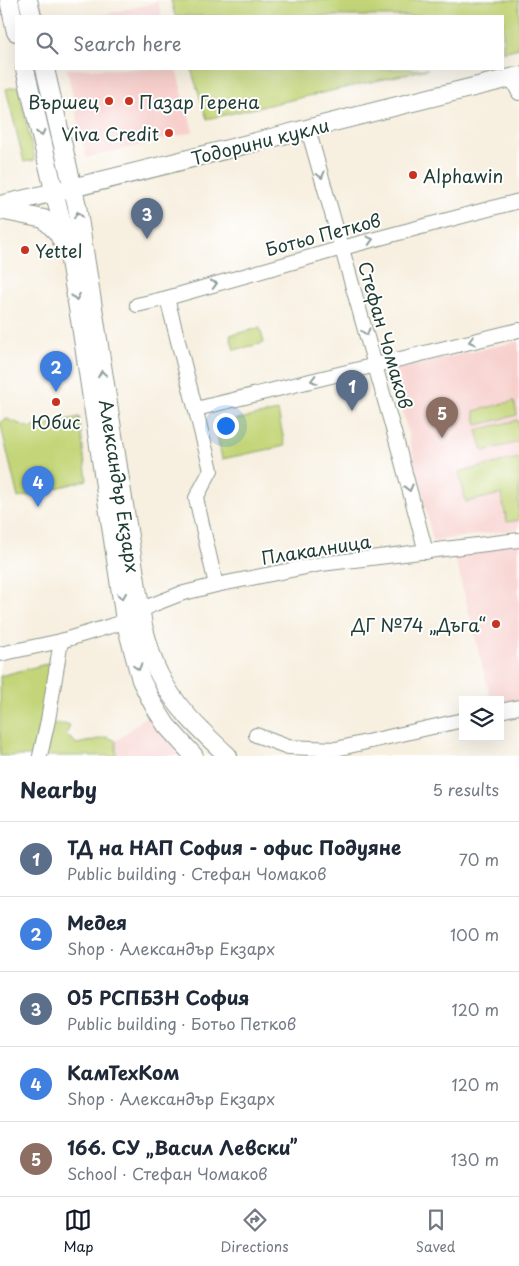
<!DOCTYPE html>
<html lang="en">
<head>
<meta charset="utf-8">
<style>
	body { margin:0; font-family:"Playpen Sans",sans-serif; background:#f6f6f7; color:#1f2937 }
	.controls { position:absolute; right:15px; bottom:15px; display:grid; overflow:hidden; border-radius:0px; box-shadow:0 5px 20px #0002 }
	.controls button { width:45px; height:45px; display:grid; place-items:center; padding:0; border:0; border-bottom:1px solid #e0e1e3; background:#fff; color:#1f2937; font:25px sans-serif }
	.you { position:absolute; left:225px; top:425px; width:18px; height:18px; margin:-12px; border:4px solid #fff; border-radius:50%; background:#1a73e8; box-shadow:0 0 0 8px #1a73e833 }
	.badge { display:grid; place-items:center; width:32px; height:32px; border-radius:50%; background:#111827; color:#fff; font-size:16px; font-weight:700 }
	.pin { position:absolute; translate:-50% -41px; filter:drop-shadow(0 1px 2px #0008) }
	.pin::after { content:''; position:absolute; top:26px; width:18px; height:15px; background:inherit; clip-path:polygon(0 0,100% 0,50% 100%) }
	.list { margin:0; padding:0; list-style:none }
	h2 { display:flex; justify-content:space-between; align-items:center; height:65px; margin:0; padding:0 20px; font-size:21px }
	h2 small { font-size:16px; font-weight:400; color:#747a83 }
	.list li { display:grid; grid-template-columns:32px 1fr auto; gap:15px; align-items:center; box-sizing:border-box; height:75px; padding:0 20px; border-top:1px solid #e0e1e3 }
	.list b { display:block; font-size:19px; white-space:nowrap }
	.list p { margin:0; font-size:16px; white-space:nowrap; color:#747a83 }
	.list em { font-size:16px; font-style:normal; color:#747a83 }
	.icon { flex:none; width:28px; height:28px; fill:none; stroke:currentColor; stroke-width:2; stroke-linecap:round; stroke-linejoin:round }
	.map { position:relative; flex:none; width:519px; height:756px; overflow:hidden }
	.search { position:absolute; background:#fff; box-shadow:0 5px 20px #0002; left:15px; right:15px; top:15px; height:55px; display:flex; align-items:center; gap:12px; box-sizing:border-box; padding:0 18px; border-radius:0px; color:#747a83; font-size:19px }
	.sheet { height:440px; background:#fff }
	nav { display:flex; justify-content:space-around; align-items:center; box-sizing:border-box; height:70px; border-top:1px solid #e0e1e3; background:#fff; font-size:14px; color:#747a83 }
	nav a { display:grid; justify-items:center; gap:2px }
	nav .on { color:#111827 }
	.map>svg:first-child { display:block }
	.built { fill:#f7d0cd }
	.green { fill:#c3d578; stroke:#718956 }
	.lines { fill:none; stroke-linecap:round; stroke-linejoin:round }
	.minor-casing { stroke:#8b968a; stroke-width:16 }
	.tertiary-casing { stroke:#8b968a; stroke-width:20 }
	.minor { stroke:#fff; stroke-width:14 }
	.tertiary { stroke:#fff; stroke-width:18 }
	.oneway { stroke:#8f9e9a }
	.poi-dot { fill:#c8321e; stroke:#fff; stroke-width:2 }
	.labels { text-anchor:middle; dominant-baseline:central; stroke-width:4; stroke-linejoin:round; paint-order:stroke }
	.poi-label { font-size:18px; fill:#1f3d34; stroke:#fff; text-anchor:end }
	.street-label { font-size:18px; fill:#1f3d34; stroke:#fff }
</style>
</head>
<body>
<div class="map">
<svg width="519" height="756" viewBox="0 0 519 756">
	<rect width="100%" height="100%" fill="#fff"/>
	<filter id="ink" filterUnits="userSpaceOnUse"><feTurbulence type="fractalNoise" baseFrequency=".02" numOctaves="2"/><feDisplacementMap in="SourceGraphic" scale="10" xChannelSelector="R" yChannelSelector="G"/><feConvolveMatrix kernelMatrix="1 2 1 2 8 2 1 2 1" color-interpolation-filters="sRGB"/></filter>
	<filter id="wash" filterUnits="userSpaceOnUse"><feTurbulence type="fractalNoise" baseFrequency=".0096" numOctaves="4" result="noise"/><feDisplacementMap in="SourceGraphic" scale="20" xChannelSelector="R" yChannelSelector="G"/><feGaussianBlur stdDeviation="1.12" result="paint"/><feColorMatrix in="noise" values="0 0 0 0 0 0 0 0 0 0 0 0 0 0 0 0 0 1.4 0 .05"/><feComposite in="paint" operator="in"/></filter>
	<g filter="url(#wash)">
		<rect width="100%" height="100%" fill="#f7efdf"/>
		<g class="built">
			<polygon points="158,2 162,16 98,16"/>
			<polygon points="67,69 176,69 193,132 86,158"/>
			<polygon points="519,341 519,529 433,541 393,370"/>
			<polygon points="519,540 519,707 500,711 500,700 491,700 453,549"/>
			<polygon points="149,714 180,756 116,756 116,741"/>
		</g>
		<g class="green">
			<polygon points="171,0 519,0 519,48 503,52 503,16 175,16"/>
			<polygon points="191,69 428,69 207,119"/>
			<polygon points="18,86 35,160 24,162 6,89"/>
			<polygon points="260,328 264,343 234,350 230,335"/>
			<polygon points="514,401 517,415 477,425 474,411"/>
			<polygon points="278,411 285,446 222,459 215,424"/>
			<polygon points="79,417 87,480 18,498 0,422 7,419 30,428"/>
			<polygon points="518,420 519,442 483,451 477,430"/>
			<polygon points="519,458 519,520 507,522 501,494 466,502 459,472"/>
			<polygon points="58,661 40,756 0,756 0,676"/>
			<polygon points="51,723 70,725 66,735 77,744 107,737 116,741 116,756 47,756"/>
		</g>
	</g>
	<g filter="url(#ink)">
		<g class="lines">
			<g class="minor-casing">
				<g id="minor">
					<polyline points="512,78 519,93"/>
					<polyline points="308,129 397,443 426,552"/>
					<polyline points="167,298 211,470 196,498 216,585"/>
					<polyline points="137,305 167,298 342,248 519,201"/>
					<polyline points="196,409 519,330"/>
					<polyline points="0,654 61,641 117,624 152,605 180,594 216,585 321,564 519,540"/>
					<polyline points="500,711 519,707"/>
					<polyline points="256,735 288,747 336,749 463,720"/>
					<polyline points="40,756 48,720 61,641"/>
				</g>
			</g>
			<g class="tertiary-casing">
				<g id="tertiary">
					<polyline points="9,0 16,32"/>
					<polyline points="28,0 32,16"/>
					<polyline points="25,69 68,249 82,332 125,620 141,680 153,704 166,725 194,756"/>
					<path d="M45 69 77 206 143 626C148 642 151 659 159 674 175 707 201 731 228 756"/>
					<path d="M0 205C174 165 346 117 519 76"/>
					<polyline points="0,210 44,219 57,232 63,242"/>
				</g>
			</g>
			<use href="#minor" class="minor"/>
			<use href="#tertiary" class="tertiary"/>
		</g>
		<defs><path id="oneway-chevron" d="M-2-3.5L2.5 0L-2 3.5" fill="none" stroke-width="1.6" stroke-linecap="round" stroke-linejoin="round" transform="scale(1.25)"/></defs>
		<g class="oneway">
			<use href="#oneway-chevron" transform="translate(41 133) rotate(76)"/>
			<use href="#oneway-chevron" transform="translate(321 175) rotate(74)"/>
			<use href="#oneway-chevron" transform="translate(78 215) rotate(-99)"/>
			<use href="#oneway-chevron" transform="translate(370 240) rotate(-15)"/>
			<use href="#oneway-chevron" transform="translate(214 284) rotate(-16)"/>
			<use href="#oneway-chevron" transform="translate(76 297) rotate(80)"/>
			<use href="#oneway-chevron" transform="translate(366 332) rotate(74)"/>
			<use href="#oneway-chevron" transform="translate(472 341) rotate(166)"/>
			<use href="#oneway-chevron" transform="translate(102 374) rotate(-99)"/>
			<use href="#oneway-chevron" transform="translate(314 380) rotate(166)"/>
			<use href="#oneway-chevron" transform="translate(409 488) rotate(76)"/>
			<use href="#oneway-chevron" transform="translate(122 596) rotate(82)"/>
			<use href="#oneway-chevron" transform="translate(138 667) rotate(75)"/>
		</g>
	</g>
	<g class="poi-dot">
		<circle cx="109" cy="101" r="5"/>
		<circle cx="129" cy="101" r="5"/>
		<circle cx="169" cy="133" r="5"/>
		<circle cx="413" cy="175" r="5"/>
		<circle cx="25" cy="250" r="5"/>
		<circle cx="56" cy="402" r="5"/>
		<circle cx="496" cy="624" r="5"/>
	</g>
	<g class="labels">
		<g class="poi-label">
			<text x="99" y="101">Вършец</text>
			<text x="139" y="101" text-anchor="start">Пазар Герена</text>
			<text x="159" y="133">Viva Credit</text>
			<text x="423" y="175" text-anchor="start">Alphawin</text>
			<text x="35" y="250" text-anchor="start">Yettel</text>
			<text x="56" y="421" text-anchor="middle">Юбис</text>
			<text x="486" y="624">ДГ №74 „Дъга“</text>
		</g>
		<g class="street-label">
			<text transform="translate(260 141) rotate(-14)">Тодорини кукли</text>
			<text transform="translate(323 234) rotate(-15)">Ботьо Петков</text>
			<text transform="translate(386 335) rotate(74)">Стефан Чомаков</text>
			<text transform="translate(120 486) rotate(81)">Александър Екзарх</text>
			<text transform="translate(316 549) rotate(-9)">Плакалница</text>
		</g>
	</g>
</svg>
<div class="controls">
<button><svg class="icon" aria-label="layers" viewBox="0 0 24 24"><path d="M12 4l9 5-9 5-9-5zM3 14l9 5 9-5"/></svg></button>
</div>
<div class="you"></div>
<div class="pin badge" style="left:352px;top:411px;background:#5c6f8a">1</div>
<div class="pin badge" style="left:56px;top:392px;background:#3f7fe0">2</div>
<div class="pin badge" style="left:147px;top:239px;background:#5c6f8a">3</div>
<div class="pin badge" style="left:38px;top:507px;background:#3f7fe0">4</div>
<div class="pin badge" style="left:442px;top:438px;background:#8d6e63">5</div>
<div class="search"><svg class="icon" aria-label="search" viewBox="0 0 24 24"><circle cx="10" cy="10" r="6"/><path d="M15 15l6 6"/></svg>Search here</div>
</div>
<section class="sheet">
<h2>Nearby<small>5 results</small></h2>
<ul class="list">
<li><span class="badge" style="background:#5c6f8a">1</span><div><b>ТД на НАП София - офис Подуяне</b><p>Public building · Стефан Чомаков</p></div><em>70 m</em></li>
<li><span class="badge" style="background:#3f7fe0">2</span><div><b>Медея</b><p>Shop · Александър Екзарх</p></div><em>100 m</em></li>
<li><span class="badge" style="background:#5c6f8a">3</span><div><b>05 РСПБЗН София</b><p>Public building · Ботьо Петков</p></div><em>120 m</em></li>
<li><span class="badge" style="background:#3f7fe0">4</span><div><b>КамТехКом</b><p>Shop · Александър Екзарх</p></div><em>120 m</em></li>
<li><span class="badge" style="background:#8d6e63">5</span><div><b>166. СУ „Васил Левски”</b><p>School · Стефан Чомаков</p></div><em>130 m</em></li>
</ul>
</section>
<nav>
<a class="on"><svg class="icon" aria-label="map" viewBox="0 0 24 24"><path d="M3 6l6-2 6 2 6-2v14l-6 2-6-2-6 2zM9 4v14M15 6v14"/></svg>Map</a>
<a><svg class="icon" aria-label="directions" viewBox="0 0 24 24"><path d="M12 3l9 9-9 9-9-9zM9 14v-3h6M13 9l2 2-2 2"/></svg>Directions</a>
<a><svg class="icon" aria-label="saved" viewBox="0 0 24 24"><path d="M7 4h10v16l-5-4-5 4z"/></svg>Saved</a>
</nav>
</body>
</html>
